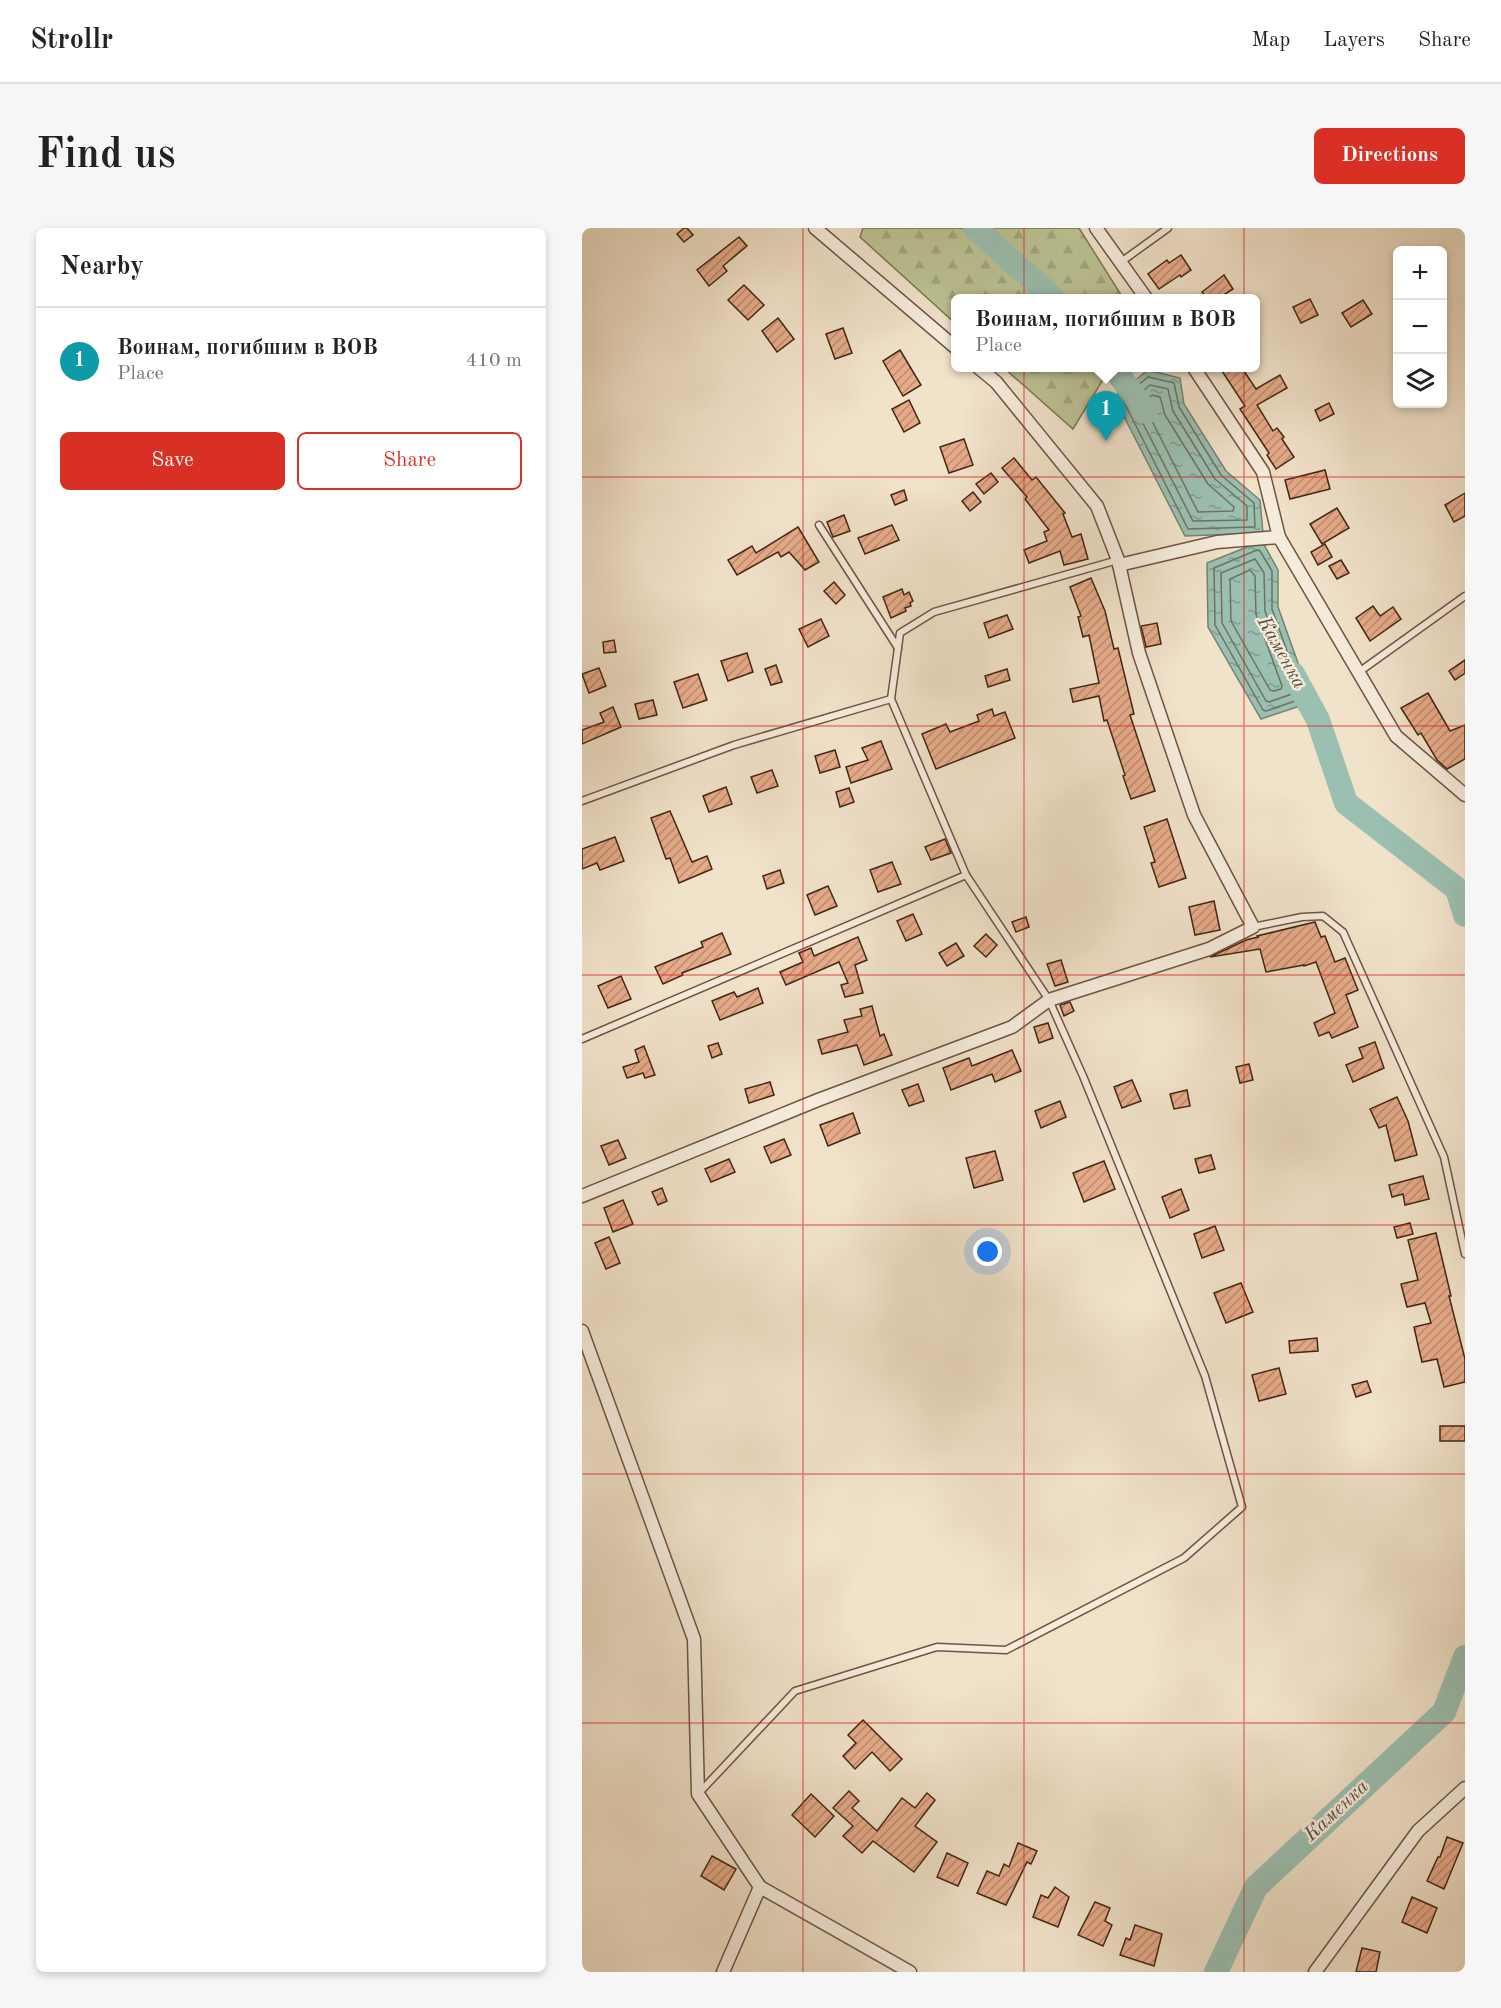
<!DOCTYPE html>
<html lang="en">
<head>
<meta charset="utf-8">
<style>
	body { margin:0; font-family:"Old Standard TT",serif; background:#f6f6f6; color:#222 }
	.controls { position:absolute; right:18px; top:18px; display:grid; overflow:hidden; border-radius:9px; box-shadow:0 3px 9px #0003 }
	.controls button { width:54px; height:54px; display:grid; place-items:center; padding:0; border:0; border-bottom:2px solid #e0e0e0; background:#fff; color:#222; font:30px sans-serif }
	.you { position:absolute; left:406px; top:1024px; width:21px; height:21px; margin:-15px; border:4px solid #fff; border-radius:50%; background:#1a73e8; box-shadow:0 0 0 9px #1a73e833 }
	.badge { display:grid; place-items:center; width:39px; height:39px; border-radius:50%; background:#d93025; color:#fff; font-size:20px; font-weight:700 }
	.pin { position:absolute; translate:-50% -50px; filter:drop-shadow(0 2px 3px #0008) }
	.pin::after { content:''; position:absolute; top:32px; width:21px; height:18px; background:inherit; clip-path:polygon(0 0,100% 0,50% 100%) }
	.popup { position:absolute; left:369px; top:66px; width:309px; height:78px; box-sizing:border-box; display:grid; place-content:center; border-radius:9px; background:#fff; filter:drop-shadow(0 2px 4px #0005); font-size:20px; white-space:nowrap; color:#767676 }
	.popup b { font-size:22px; color:#222 }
	.popup::after { content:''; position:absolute; left:50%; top:100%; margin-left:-12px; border:12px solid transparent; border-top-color:#fff }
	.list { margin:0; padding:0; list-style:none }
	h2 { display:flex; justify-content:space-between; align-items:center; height:78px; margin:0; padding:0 24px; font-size:26px }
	h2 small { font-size:20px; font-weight:400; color:#767676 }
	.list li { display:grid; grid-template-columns:39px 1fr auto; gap:18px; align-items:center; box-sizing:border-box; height:108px; padding:0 24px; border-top:2px solid #e0e0e0 }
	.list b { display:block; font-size:22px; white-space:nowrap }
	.list p { margin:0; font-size:20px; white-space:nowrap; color:#767676 }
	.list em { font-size:20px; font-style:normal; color:#767676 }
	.actions { display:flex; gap:12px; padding:18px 24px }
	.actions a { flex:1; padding:14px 0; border:2px solid #d93025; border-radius:9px; text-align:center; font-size:21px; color:#d93025 }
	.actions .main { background:#d93025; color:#fff }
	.icon { flex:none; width:33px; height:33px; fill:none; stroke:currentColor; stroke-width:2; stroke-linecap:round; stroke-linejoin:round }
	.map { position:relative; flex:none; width:883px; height:1744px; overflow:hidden; border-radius:9px }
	header { display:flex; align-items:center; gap:36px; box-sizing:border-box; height:84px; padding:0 30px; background:#fff; border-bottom:2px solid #e0e0e0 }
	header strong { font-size:28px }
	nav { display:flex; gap:33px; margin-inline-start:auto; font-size:21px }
	.intro { display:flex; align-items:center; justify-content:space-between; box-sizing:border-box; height:144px; padding:0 36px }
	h1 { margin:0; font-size:42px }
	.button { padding:15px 27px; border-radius:9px; background:#d93025; color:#fff; font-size:21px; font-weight:700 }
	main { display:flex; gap:36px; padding:0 36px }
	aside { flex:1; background:#fff; border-radius:9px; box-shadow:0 3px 9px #0003 }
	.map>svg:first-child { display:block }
	.forest { fill:url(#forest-firs); stroke:#7f7454; stroke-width:1.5 }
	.water { fill:url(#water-ripples); stroke:#778172; stroke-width:1.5 }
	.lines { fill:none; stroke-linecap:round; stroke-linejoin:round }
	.shore { stroke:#6e7262; stroke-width:1.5 }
	.river { stroke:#9bbfb1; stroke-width:24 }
	.building { fill:url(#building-hatch); stroke:#422513; stroke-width:1.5 }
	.lane-casing { stroke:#6e5441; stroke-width:9 }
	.street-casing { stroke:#6e5441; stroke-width:15 }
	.lane { stroke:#f6ecdd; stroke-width:6 }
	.street { stroke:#f6ecdd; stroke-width:12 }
	.grid { fill:none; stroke:#d62828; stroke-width:1.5; stroke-opacity:0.55 }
	.labels { text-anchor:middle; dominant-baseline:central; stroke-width:5; stroke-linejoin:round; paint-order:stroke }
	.water-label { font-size:20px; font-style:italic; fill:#584c3a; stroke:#f6ecdd }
</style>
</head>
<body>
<header>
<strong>Strollr</strong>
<nav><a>Map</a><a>Layers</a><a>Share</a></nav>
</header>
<div class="intro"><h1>Find us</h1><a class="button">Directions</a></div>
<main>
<aside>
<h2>Nearby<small></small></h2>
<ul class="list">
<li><span class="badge" style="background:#0f9aa8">1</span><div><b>Воинам, погибшим в ВОВ</b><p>Place</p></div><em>410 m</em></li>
</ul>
<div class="actions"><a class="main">Save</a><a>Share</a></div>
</aside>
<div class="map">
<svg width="883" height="1744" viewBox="0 0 883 1744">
	<defs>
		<pattern id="forest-firs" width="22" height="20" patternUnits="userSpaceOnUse" patternTransform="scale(1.5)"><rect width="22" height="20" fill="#bcc395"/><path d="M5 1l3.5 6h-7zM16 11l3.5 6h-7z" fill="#a3a780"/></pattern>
		<pattern id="water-ripples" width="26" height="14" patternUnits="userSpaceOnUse" patternTransform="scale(1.5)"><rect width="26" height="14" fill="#9bbfb1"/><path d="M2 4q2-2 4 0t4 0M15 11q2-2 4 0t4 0" fill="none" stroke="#809b8f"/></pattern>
		<pattern id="building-hatch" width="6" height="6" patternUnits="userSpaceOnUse" patternTransform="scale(1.5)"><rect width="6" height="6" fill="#e7ab8a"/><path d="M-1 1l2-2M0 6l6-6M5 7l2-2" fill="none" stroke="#bd8b70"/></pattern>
	</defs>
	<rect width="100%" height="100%" fill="#f1e2ca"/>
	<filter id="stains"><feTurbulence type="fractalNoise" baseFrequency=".00333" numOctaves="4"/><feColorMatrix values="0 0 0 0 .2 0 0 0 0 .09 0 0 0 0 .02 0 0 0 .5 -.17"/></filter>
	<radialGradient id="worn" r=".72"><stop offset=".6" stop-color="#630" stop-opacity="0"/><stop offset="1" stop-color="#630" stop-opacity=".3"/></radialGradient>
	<g class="forest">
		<polygon points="281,0 497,0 541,70 374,70 374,96 278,9"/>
		<polygon points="422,140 528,140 491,201"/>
	</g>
	<g class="water">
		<polygon points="566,142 598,150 602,176 644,243 678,272 681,305 603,308 532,169"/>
		<polygon points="680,313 696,342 696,379 730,474 679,491 626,399 625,335"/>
	</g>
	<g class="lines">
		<g class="shore">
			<polygon points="566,149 592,155 597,179 639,247 672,275 673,299 606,301 541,172 542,169"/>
			<polygon points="568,157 586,161 591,183 633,251 665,278 665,292 611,293 550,174 551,171"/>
			<polygon points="570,167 578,169 583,187 626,256 652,279 651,283 616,284 562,177 562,174"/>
			<polygon points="675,322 678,323 690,343 690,381 721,468 719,471 684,483 681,482 633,397 632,340"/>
			<polygon points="673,331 682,345 683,383 712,463 710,466 687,474 684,473 640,395 639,345"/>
			<polygon points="668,342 673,348 674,386 700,458 699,461 692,463 688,462 649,393 648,351"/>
		</g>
		<g class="river">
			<polyline points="393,0 471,70"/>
			<polyline points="532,140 564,184"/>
			<polyline points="711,446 736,492 764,575 875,661 883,687"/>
			<polyline points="634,1744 674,1659 862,1484 883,1429"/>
		</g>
	</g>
	<g class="building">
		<polygon points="102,0 105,0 111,7 102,14 95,6"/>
		<polygon points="157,9 165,18 141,38 145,43 127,58 115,42"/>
		<polygon points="599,27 609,42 599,49 598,47 577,61 566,46 585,32 587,35"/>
		<polygon points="642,47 651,61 637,70 625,70 620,64"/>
		<polygon points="162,57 182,77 166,92 146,72"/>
		<polygon points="728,71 736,87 719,95 711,79"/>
		<polygon points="781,72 790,86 769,99 760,85"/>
		<polygon points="196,90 212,111 195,124 180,103"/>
		<polygon points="261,100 270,125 253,131 244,106"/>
		<polygon points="318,122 339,157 321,168 301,133"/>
		<polygon points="638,140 660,140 674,161 698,147 705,160 675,177 691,203 695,200 702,209 700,211 712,229 694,241 685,227 687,225 658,181 663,178"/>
		<polygon points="327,172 338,195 322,204 310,181"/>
		<polygon points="747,175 752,186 738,193 733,182"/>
		<polygon points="382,211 391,237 367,245 358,219"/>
		<polygon points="432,230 450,252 454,249 483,285 481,286 490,309 499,306 506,331 482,337 478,323 447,335 442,322 465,313 462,304 467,302 443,271 445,269 420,240"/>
		<polygon points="743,242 748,261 708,271 703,252"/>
		<polygon points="409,245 416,254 402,266 394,256"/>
		<polygon points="322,262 325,272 313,277 309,267"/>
		<polygon points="391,264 399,274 388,283 380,273"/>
		<polygon points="883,265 883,288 872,294 863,277"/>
		<polygon points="755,280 767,300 740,316 728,296"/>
		<polygon points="262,287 268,303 251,309 245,294"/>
		<polygon points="310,297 317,312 283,326 276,310"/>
		<polygon points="216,299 237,334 223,342 207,324 199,329 196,324 155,347 146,332 170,318 174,325"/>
		<polygon points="743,316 750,329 736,337 729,324"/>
		<polygon points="759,332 767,345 755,351 747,338"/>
		<polygon points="509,350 523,383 532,421 536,420 552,486 548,487 573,563 549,571 541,548 543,547 525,492 522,493 517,468 491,474 488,461 517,455 507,407 501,409 496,389 499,388 488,359"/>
		<polygon points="252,354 263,367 254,376 242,363"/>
		<polygon points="320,361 322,367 327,364 331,373 328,375 329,378 323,380 324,383 309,390 301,369"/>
		<polygon points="791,378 798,388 811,379 819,391 788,413 774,390"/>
		<polygon points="425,387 431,401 407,410 402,395"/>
		<polygon points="239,391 247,408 226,419 217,401"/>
		<polygon points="575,395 579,416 564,419 559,398"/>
		<polygon points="32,412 34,424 22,425 21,414"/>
		<polygon points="165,425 171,444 146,453 139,433"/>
		<polygon points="883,432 883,445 873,452 867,443"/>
		<polygon points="194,437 200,454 189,457 183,441"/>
		<polygon points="17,440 24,458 7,465 0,446"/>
		<polygon points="425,441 428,452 406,459 403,448"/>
		<polygon points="116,446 125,472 101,480 92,454"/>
		<polygon points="846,465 868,503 883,497 883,531 865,541 855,532 839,505 836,507 819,480"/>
		<polygon points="71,472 75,487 57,491 53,476"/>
		<polygon points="31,479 39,499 0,516 0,502 22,494 18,485"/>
		<polygon points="410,481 412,488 423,484 433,510 354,541 340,506 364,496 368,504 397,493 395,487"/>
		<polygon points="299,513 310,541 269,555 264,539 286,532 280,520"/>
		<polygon points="253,522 258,539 238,545 233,528"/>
		<polygon points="190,542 196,558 175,565 169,549"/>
		<polygon points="144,559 150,576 127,584 121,568"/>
		<polygon points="267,560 272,574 258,579 254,564"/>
		<polygon points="88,583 110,634 125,628 130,641 97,655 88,630 84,631 69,590"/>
		<polygon points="585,591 604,650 577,659 569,635 573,634 562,599"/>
		<polygon points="33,609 42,633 18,642 15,635 0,641 0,621"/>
		<polygon points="363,611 369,625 349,632 343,619"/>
		<polygon points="310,634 319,656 296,664 288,642"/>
		<polygon points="198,642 202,655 185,661 181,648"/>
		<polygon points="246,658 255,678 233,687 225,667"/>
		<polygon points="632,673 638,702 613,707 607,679"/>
		<polygon points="331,686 340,706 324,713 315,693"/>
		<polygon points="444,689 447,699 434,704 430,694"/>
		<polygon points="733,694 739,709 743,708 753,734 763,730 776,762 764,767 776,799 750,810 747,804 737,808 732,795 753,785 734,734 722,738 722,737 684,744 678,721 628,729 664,712 676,709 675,708"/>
		<polygon points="140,705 149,726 100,745 101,747 81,756 73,739 121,719 119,714"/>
		<polygon points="404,706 415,717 404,729 392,718"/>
		<polygon points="276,709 285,732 273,737 281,765 263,769 259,757 266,755 257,734 204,757 198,744 221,734 217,725 229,720 232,728"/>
		<polygon points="374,715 382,728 365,738 357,725"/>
		<polygon points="479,732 486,754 473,758 465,736"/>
		<polygon points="39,748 49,771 26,780 16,758"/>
		<polygon points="176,760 181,775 138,792 130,773 152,764 155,769"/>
		<polygon points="488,774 492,783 482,788 478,777"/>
		<polygon points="290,778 298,808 302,806 310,827 282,837 275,817 240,826 236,812 266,804 262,792 280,788 278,781"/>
		<polygon points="466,795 471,810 457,815 452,799"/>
		<polygon points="793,814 802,840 771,854 764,837 781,830 777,820"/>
		<polygon points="136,815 140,826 130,830 126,818"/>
		<polygon points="62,818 73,847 63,850 61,845 45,850 41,839 57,834 53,822"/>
		<polygon points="430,822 439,843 413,854 410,846 369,862 361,840 387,830 390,838"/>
		<polygon points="667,836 671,852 658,855 654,839"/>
		<polygon points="550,852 559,873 540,880 532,859"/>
		<polygon points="188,854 192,867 167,875 163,861"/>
		<polygon points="336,856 342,873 327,878 320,862"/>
		<polygon points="605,862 608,878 592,881 588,866"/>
		<polygon points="815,869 826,893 835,927 813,933 804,897 797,900 788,881"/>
		<polygon points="478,873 484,889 459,900 453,883"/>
		<polygon points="271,885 278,905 246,918 238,897"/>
		<polygon points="202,911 209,927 189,935 182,919"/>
		<polygon points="36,912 44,930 27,937 19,918"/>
		<polygon points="413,923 421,952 392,960 384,930"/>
		<polygon points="629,927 633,941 617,945 613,931"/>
		<polygon points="147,931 153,944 129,954 123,941"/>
		<polygon points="522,933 533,961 502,974 491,945"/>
		<polygon points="841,948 847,971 823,977 821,966 810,969 807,957"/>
		<polygon points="80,960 85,973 76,977 70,964"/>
		<polygon points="599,961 607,982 588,990 580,969"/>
		<polygon points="41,972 51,996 31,1004 22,980"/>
		<polygon points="828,995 831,1006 815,1010 812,999"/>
		<polygon points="633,998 642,1022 620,1030 612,1006"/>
		<polygon points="854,1005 869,1068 867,1068 883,1131 883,1154 862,1159 855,1131 840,1134 836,1117 832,1099 849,1095 843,1075 825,1079 819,1056 836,1052 826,1012"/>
		<polygon points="27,1009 38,1035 24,1041 13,1015"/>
		<polygon points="659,1055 671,1084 644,1095 632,1065"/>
		<polygon points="735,1110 736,1123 708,1125 707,1113"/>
		<polygon points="697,1140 704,1166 677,1173 670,1147"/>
		<polygon points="785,1153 789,1164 774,1169 770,1157"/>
		<rect x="858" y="1198" width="25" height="15"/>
		<polygon points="281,1492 320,1531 308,1543 290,1524 273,1541 261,1528 274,1515 266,1507"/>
		<polygon points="267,1563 277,1573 270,1580 295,1603 320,1570 333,1580 345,1565 353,1572 333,1598 355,1614 332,1644 291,1613 280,1625 261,1608 271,1598 251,1580"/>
		<polygon points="229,1566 252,1588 233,1609 210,1587"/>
		<polygon points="865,1609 881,1615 862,1661 845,1653 856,1629 858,1629"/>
		<polygon points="436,1615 455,1623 449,1636 445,1634 424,1677 395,1665 405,1643 417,1648 422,1636 427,1639"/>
		<polygon points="365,1625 386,1635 376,1658 355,1649"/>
		<polygon points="130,1628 154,1641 142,1662 119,1648"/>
		<polygon points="473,1659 487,1669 476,1699 451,1689 459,1667 466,1670"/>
		<polygon points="830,1669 855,1680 845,1705 820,1694"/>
		<polygon points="513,1674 528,1680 523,1693 530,1697 521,1718 496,1707"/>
		<polygon points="553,1697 580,1706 572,1738 538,1727 544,1710 548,1712"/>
		<polygon points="780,1720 798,1724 794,1744 774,1744"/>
	</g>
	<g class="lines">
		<g class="lane-casing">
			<g id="lane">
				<polyline points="539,34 586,0"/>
				<polyline points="237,297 316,420"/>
				<polyline points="777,444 883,368"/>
				<polyline points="0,573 152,517 309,471"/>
				<polyline points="671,699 720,689 741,688 761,704 862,929 883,1026"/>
				<polyline points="0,811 384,647"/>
				<polyline points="117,1565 213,1463 355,1419 424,1422 602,1330 660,1279 623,1148 501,848 467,772 384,647 309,471 318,405 352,384 536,332"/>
			</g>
		</g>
		<g class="street-casing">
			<g id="street">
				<polyline points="233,0 374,120"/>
				<polyline points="514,0 564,70"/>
				<polyline points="612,140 681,244 697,309 814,508 883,567"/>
				<polyline points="537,337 635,314 697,309"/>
				<polyline points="0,968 236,872 430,799 467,772 627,721 671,699 612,587 557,425 536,332 515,278 414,154 397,140"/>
				<polyline points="0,1103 112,1411 116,1566 178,1659 141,1744"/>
				<polyline points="178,1659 328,1744"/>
				<polyline points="733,1744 836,1603 883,1560"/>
			</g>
		</g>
		<use href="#lane" class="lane"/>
		<use href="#street" class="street"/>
	</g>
	<path class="grid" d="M221 0V1744M442 0V1744M662 0V1744M0 249H883M0 498H883M0 747H883M0 997H883M0 1246H883M0 1495H883"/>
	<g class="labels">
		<g class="water-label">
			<text transform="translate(699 425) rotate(61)">Каменка</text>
			<text transform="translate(755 1583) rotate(-43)">Каменка</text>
		</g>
	</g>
	<rect width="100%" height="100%" filter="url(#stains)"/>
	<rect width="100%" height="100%" fill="url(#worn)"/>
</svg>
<div class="controls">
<button>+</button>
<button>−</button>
<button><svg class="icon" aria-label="layers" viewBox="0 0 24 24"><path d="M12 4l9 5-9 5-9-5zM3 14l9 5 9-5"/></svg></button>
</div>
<div class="you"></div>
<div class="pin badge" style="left:524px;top:213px;background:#0f9aa8">1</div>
<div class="popup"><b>Воинам, погибшим в ВОВ</b>Place</div>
</div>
</main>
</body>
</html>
